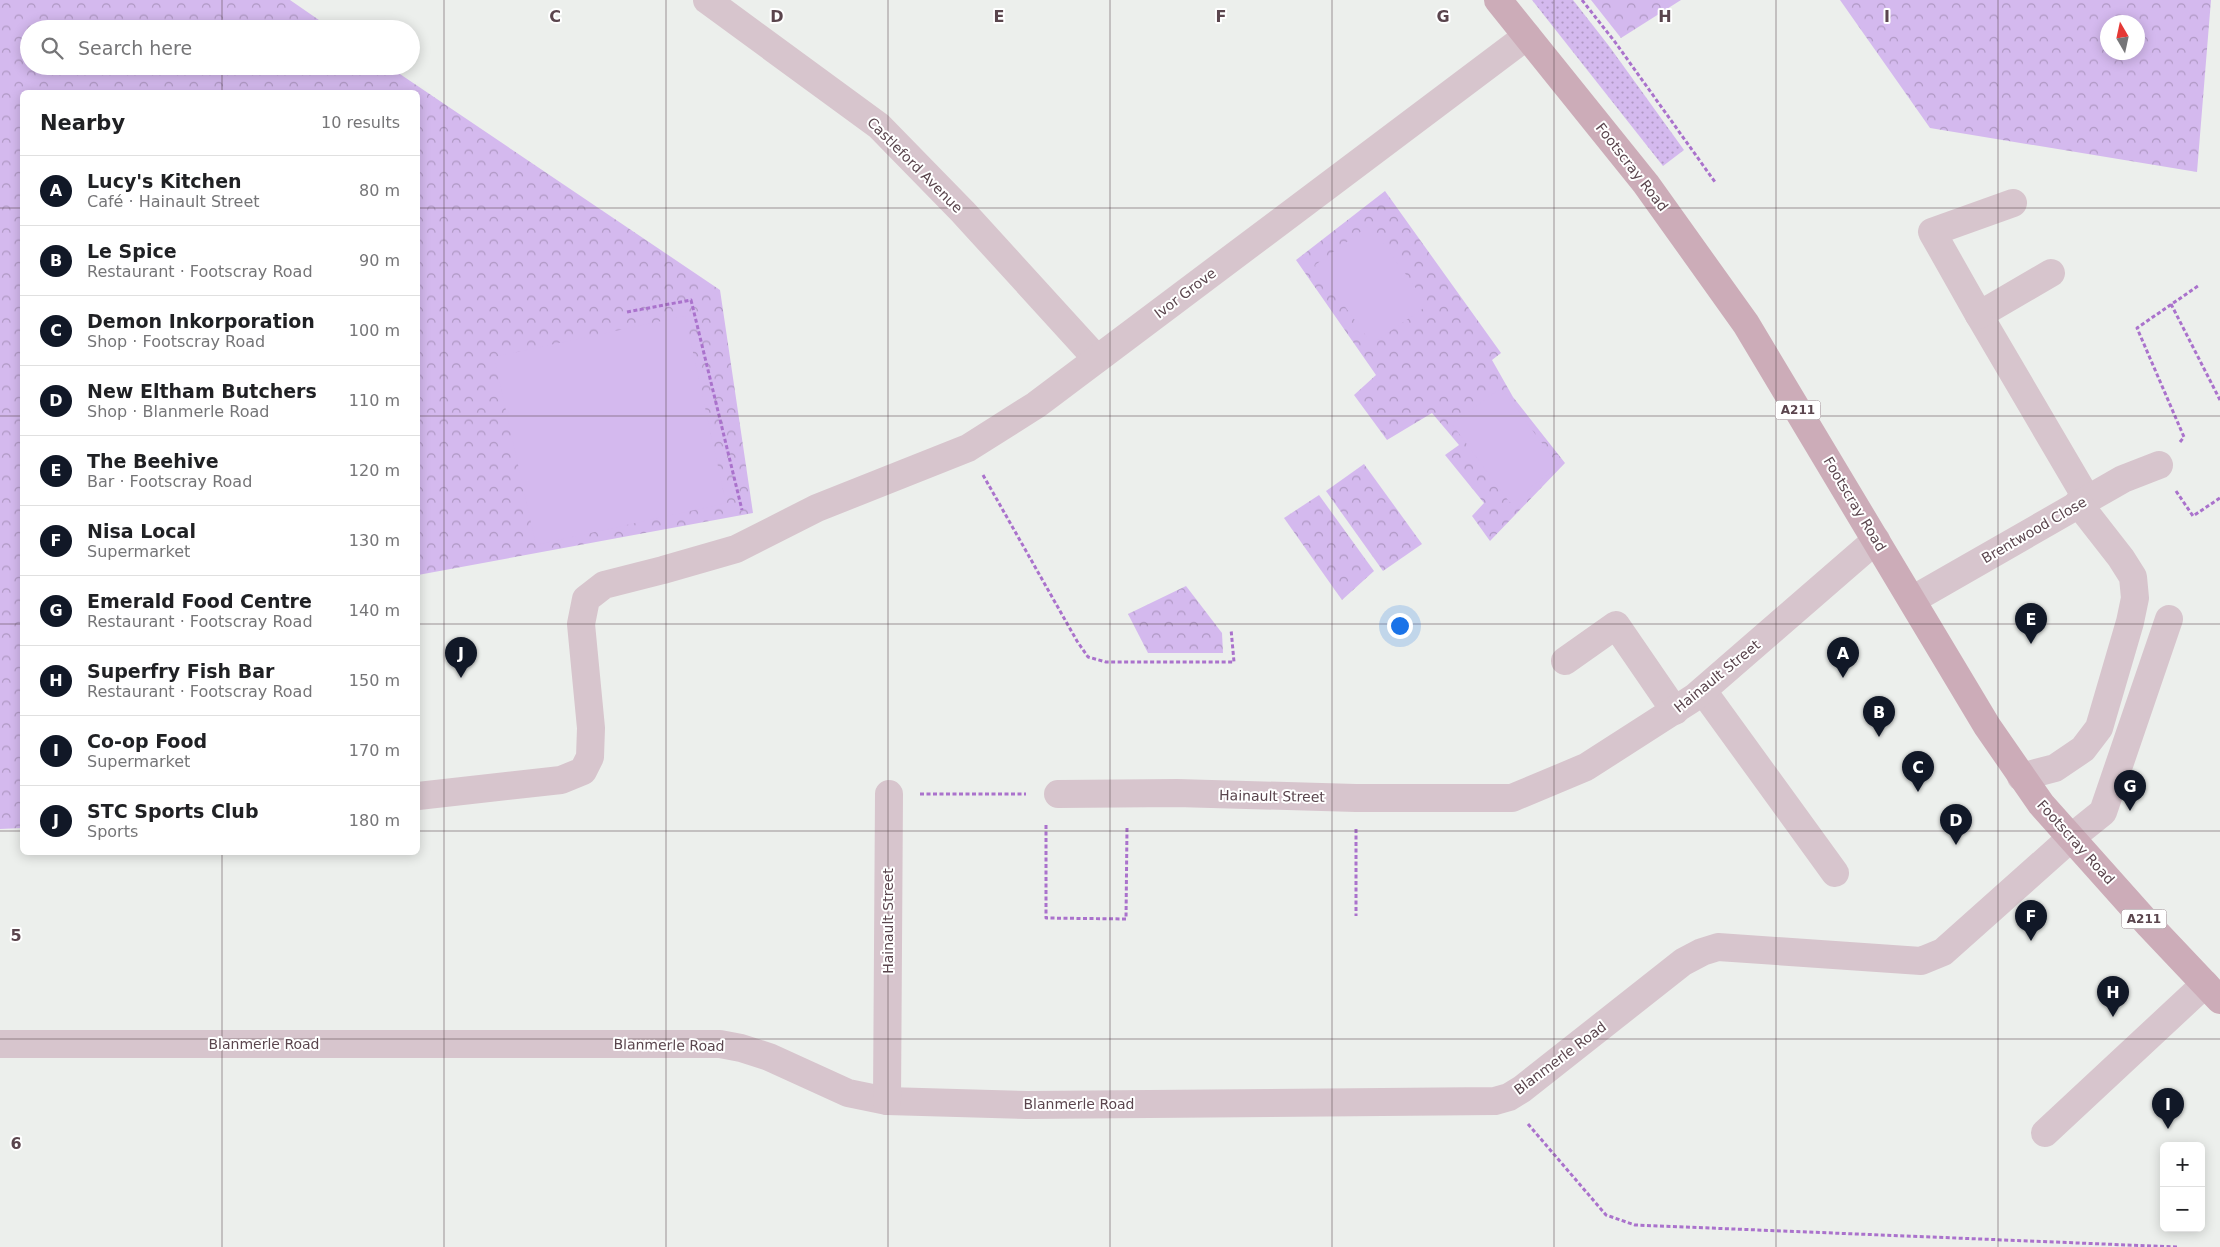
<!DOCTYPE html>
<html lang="en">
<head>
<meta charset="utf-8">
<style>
	body { margin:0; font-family:"DejaVu Sans",sans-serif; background:#f2f2f2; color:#202124 }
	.controls { position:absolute; right:15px; bottom:15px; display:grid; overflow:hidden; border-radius:8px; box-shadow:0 2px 12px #0003 }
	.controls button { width:45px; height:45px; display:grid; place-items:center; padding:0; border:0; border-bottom:1px solid #e0e0e0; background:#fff; color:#202124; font:25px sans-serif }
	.compass { position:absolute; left:2100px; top:15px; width:45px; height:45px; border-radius:50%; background:#fff; box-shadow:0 2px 12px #0003; rotate:351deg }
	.you { position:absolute; left:1399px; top:625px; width:18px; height:18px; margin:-12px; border:4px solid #fff; border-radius:50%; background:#1a73e8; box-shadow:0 0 0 8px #1a73e833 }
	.badge { display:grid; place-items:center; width:32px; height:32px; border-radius:50%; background:#111827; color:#fff; font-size:16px; font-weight:700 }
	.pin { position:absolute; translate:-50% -41px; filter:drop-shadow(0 1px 2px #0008) }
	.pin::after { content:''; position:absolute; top:26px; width:18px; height:15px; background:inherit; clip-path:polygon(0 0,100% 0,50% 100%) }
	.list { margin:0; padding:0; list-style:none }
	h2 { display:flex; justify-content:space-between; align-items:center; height:65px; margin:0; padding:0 20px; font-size:21px }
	h2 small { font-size:16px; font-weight:400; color:#757577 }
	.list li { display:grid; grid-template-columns:32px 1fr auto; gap:15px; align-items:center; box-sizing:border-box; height:70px; padding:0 20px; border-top:1px solid #e0e0e0 }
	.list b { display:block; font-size:19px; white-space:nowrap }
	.list p { margin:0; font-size:16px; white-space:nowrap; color:#757577 }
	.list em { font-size:16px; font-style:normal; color:#757577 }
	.icon { flex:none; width:28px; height:28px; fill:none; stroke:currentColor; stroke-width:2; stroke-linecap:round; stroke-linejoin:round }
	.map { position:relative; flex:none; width:2220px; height:1247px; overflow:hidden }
	.search { position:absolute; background:#fff; box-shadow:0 2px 12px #0003; left:20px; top:20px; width:400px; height:55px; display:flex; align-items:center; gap:12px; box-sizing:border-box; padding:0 18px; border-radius:28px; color:#757577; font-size:19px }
	.panel { position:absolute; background:#fff; box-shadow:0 2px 12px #0003; left:20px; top:90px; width:400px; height:765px; border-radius:8px }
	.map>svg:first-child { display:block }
	.grass { fill:url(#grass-dots) }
	.forest { fill:url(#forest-crowns); fill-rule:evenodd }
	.pitch { fill:#d4b9ee }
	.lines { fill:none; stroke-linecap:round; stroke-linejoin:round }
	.path { stroke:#aa72cc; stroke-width:3; stroke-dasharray:4 2.5; stroke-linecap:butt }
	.minor { stroke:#d7c5cd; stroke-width:28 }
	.major { stroke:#ccacb8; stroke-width:28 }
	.grid { fill:none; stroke:#5a454d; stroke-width:1; stroke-opacity:0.55 }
	.labels { text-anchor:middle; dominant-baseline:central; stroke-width:4; stroke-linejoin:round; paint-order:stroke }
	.shield { fill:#fff; stroke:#8c7d82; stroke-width:1 }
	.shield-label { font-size:12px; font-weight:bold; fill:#5a454d }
	.street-label { font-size:14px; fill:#5a454d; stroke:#fff }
	.grid-label { font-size:16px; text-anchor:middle; font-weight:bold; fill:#5a454d; stroke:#fff; stroke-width:4; stroke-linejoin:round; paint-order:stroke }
</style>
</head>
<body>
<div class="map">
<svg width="2220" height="1247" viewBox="0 0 2220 1247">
	<defs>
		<pattern id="grass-dots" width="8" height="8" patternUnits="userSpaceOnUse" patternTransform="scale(1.25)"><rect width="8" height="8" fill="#d4b9ee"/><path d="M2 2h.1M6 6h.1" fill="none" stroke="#af98c3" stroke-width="1.8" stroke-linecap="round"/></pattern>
		<pattern id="forest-crowns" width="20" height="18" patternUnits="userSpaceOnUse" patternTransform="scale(1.25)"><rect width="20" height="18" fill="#d4b9ee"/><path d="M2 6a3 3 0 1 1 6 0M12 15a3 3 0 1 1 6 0" fill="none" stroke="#af98c3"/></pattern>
	</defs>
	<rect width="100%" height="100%" fill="#ecefec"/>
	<polygon class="grass" points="1532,0 1573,0 1609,46 1684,150 1663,166"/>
	<g class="forest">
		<polygon points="0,0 290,0 332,29 29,29 29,66 388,66 720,290 753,513 418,575 418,92 22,92 22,828 0,829"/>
		<polygon points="1591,0 1681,0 1621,38"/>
		<path d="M1840 0H2211L2197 172 1930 128ZM2108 22H2138V52H2108Z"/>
		<polygon points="1385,191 1501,353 1492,360 1513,397 1565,463 1490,541 1472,516 1484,503 1445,455 1459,445 1432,413 1387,440 1354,395 1376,375 1296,260"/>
		<polygon points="1364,464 1422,544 1383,571 1326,491"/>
		<polygon points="1319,495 1374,571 1342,600 1284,518"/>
		<polygon points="1186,586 1222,633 1223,653 1148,653 1128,614"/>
	</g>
	<g class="pitch">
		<polygon points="1370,225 1428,305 1372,344 1315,265"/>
		<polygon points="685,316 726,503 536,545 494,357"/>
		<polygon points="1501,388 1559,466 1510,503 1452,424"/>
	</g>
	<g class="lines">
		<g class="path">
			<polyline points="1582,0 1615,42 1715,182"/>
			<polyline points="2171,304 2220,400"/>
			<polyline points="627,312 691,300 742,510"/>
			<polyline points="2180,442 2184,437 2137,328 2198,286"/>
			<polyline points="983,475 1077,641 1088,657 1106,662 1234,662 1231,629"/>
			<polyline points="2176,491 2193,516 2220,498"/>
			<polyline points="920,794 1026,794"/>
			<polyline points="1046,825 1046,918 1126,919 1127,827"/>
			<polyline points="1356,829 1356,916"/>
			<polyline points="1528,1124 1606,1215 1635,1225 2177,1247"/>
		</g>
		<g class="minor">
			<polyline points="707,0 879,126 963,212 1097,359"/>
			<polyline points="2051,273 1979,315 2087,499"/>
			<polyline points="1979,315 1932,232 2013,203"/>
			<polyline points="1912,600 2123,479 2159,465"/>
			<polyline points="1565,661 1616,625 1675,711"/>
			<polyline points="1703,691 1835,873"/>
			<polyline points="2021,777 2055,768 2083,749 2099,728 2130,622 2135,598 2133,577 2121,558 2078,503"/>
			<polyline points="1058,794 1177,793 1356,798 1512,798 1586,767 1695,697 1876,540"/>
			<polyline points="418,796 561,780 583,771 590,757 591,728 581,624 586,599 604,585 663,570 736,549 817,508 968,448 1036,405 1527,36"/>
			<polyline points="0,1044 720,1044 741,1048 769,1057 848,1093 887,1101 1027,1105 1495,1101 1509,1097 1522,1089 1683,962 1702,952 1718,947 1921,961 1943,952 2072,837 2103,812 2169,619"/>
			<polyline points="887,1101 889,794"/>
			<polyline points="2045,1133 2205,984"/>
		</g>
		<polyline class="major" points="1498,0 1646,184 1746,324 1987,726 2041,804 2149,925 2220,1000"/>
	</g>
	<path class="grid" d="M222 0V29M444 0V1247M666 0V1247M888 0V1247M1110 0V1247M1332 0V1247M1554 0V1247M1776 0V1247M1998 0V1247M222 66V92M0 208H22M418 208H2220M0 416H22M418 416H2220M0 624H22M418 624H2220M0 831H22M418 831H2220M222 852V1247M0 1039H2220"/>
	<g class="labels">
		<g class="shield">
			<rect x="1775.5" y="400.5" width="45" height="19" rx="4"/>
			<rect x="2121.5" y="909.5" width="45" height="19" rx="4"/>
		</g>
		<g class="shield-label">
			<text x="1798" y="410">A211</text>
			<text x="2144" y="919">A211</text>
		</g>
		<g class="street-label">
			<text transform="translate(915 165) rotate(45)">Castleford Avenue</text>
			<text transform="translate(1632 167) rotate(52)">Footscray Road</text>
			<text transform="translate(1185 293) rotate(-37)">Ivor Grove</text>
			<text transform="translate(1855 504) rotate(59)">Footscray Road</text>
			<text transform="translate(2034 530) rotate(-30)">Brentwood Close</text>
			<text transform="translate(1717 676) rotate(-39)">Hainault Street</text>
			<text transform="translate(1272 796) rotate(1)">Hainault Street</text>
			<text transform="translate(2076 842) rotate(48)">Footscray Road</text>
			<text transform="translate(888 921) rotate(-90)">Hainault Street</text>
			<text x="264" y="1044">Blanmerle Road</text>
			<text transform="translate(669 1045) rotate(1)">Blanmerle Road</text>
			<text transform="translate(1560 1058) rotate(-37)">Blanmerle Road</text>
			<text x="1079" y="1104">Blanmerle Road</text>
		</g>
	</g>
	<g class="grid-label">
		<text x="555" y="22">C</text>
		<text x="777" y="22">D</text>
		<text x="999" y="22">E</text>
		<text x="1221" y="22">F</text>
		<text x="1443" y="22">G</text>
		<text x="1665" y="22">H</text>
		<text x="1887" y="22">I</text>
		<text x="16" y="941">5</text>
		<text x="16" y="1149">6</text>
	</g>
</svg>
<div class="controls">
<button>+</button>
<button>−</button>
</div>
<svg class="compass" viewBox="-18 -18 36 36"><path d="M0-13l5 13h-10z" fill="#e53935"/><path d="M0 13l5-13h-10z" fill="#757577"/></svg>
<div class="you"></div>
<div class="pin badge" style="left:1843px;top:678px">A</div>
<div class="pin badge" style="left:1879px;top:737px">B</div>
<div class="pin badge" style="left:1918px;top:792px">C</div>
<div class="pin badge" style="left:1956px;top:845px">D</div>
<div class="pin badge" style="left:2031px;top:644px">E</div>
<div class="pin badge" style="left:2031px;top:941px">F</div>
<div class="pin badge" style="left:2130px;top:811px">G</div>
<div class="pin badge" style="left:2113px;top:1017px">H</div>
<div class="pin badge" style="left:2168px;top:1129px">I</div>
<div class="pin badge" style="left:461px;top:678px">J</div>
<div class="search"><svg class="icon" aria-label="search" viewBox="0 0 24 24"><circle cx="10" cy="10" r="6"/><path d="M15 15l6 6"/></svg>Search here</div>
<section class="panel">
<h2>Nearby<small>10 results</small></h2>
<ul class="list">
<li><span class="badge">A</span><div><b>Lucy's Kitchen</b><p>Café · Hainault Street</p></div><em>80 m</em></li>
<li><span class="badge">B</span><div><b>Le Spice</b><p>Restaurant · Footscray Road</p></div><em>90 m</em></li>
<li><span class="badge">C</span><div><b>Demon Inkorporation</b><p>Shop · Footscray Road</p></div><em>100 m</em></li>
<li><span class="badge">D</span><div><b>New Eltham Butchers</b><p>Shop · Blanmerle Road</p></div><em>110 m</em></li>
<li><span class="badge">E</span><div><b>The Beehive</b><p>Bar · Footscray Road</p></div><em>120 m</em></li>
<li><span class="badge">F</span><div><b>Nisa Local</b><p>Supermarket</p></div><em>130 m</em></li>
<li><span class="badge">G</span><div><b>Emerald Food Centre</b><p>Restaurant · Footscray Road</p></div><em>140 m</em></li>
<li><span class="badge">H</span><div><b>Superfry Fish Bar</b><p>Restaurant · Footscray Road</p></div><em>150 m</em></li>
<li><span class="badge">I</span><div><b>Co-op Food</b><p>Supermarket</p></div><em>170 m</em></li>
<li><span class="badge">J</span><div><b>STC Sports Club</b><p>Sports</p></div><em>180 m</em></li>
</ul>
</section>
</div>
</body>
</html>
